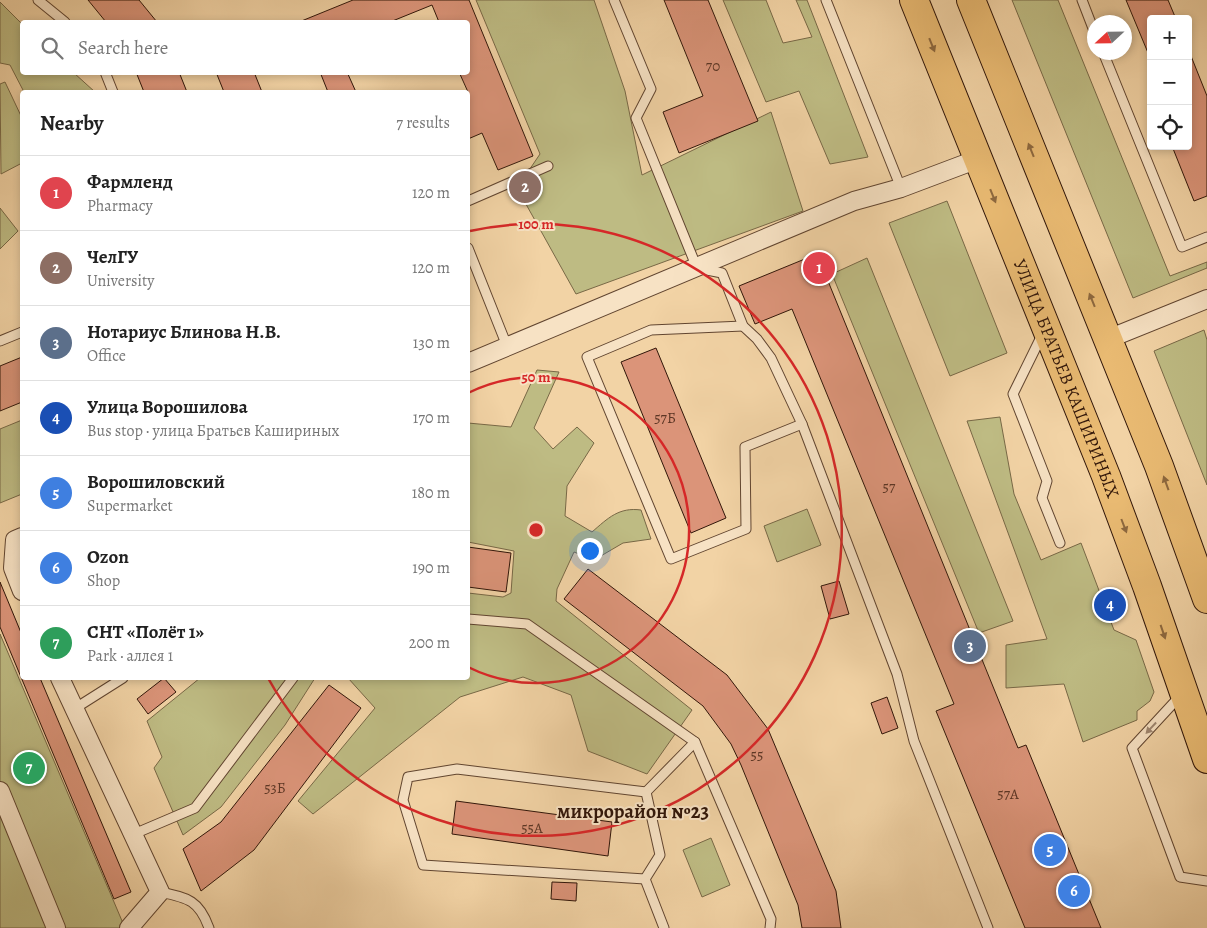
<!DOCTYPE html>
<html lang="en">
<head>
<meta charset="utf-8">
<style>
	body { margin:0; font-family:Alegreya,serif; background:#f2f2f2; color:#222 }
	.controls { position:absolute; right:15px; top:15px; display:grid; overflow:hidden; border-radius:5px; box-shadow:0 2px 8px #0003 }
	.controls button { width:45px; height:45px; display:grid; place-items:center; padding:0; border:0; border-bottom:1px solid #e0e0e0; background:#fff; color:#222; font:25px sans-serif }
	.compass { position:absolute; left:1087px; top:15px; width:45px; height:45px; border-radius:50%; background:#fff; box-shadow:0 2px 8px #0003; rotate:248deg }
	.you { position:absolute; left:589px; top:550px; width:18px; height:18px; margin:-12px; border:4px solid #fff; border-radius:50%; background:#1a73e8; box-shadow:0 0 0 8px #1a73e833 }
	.badge { display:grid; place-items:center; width:32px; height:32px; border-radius:50%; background:#8f2418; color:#fff; font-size:16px; font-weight:700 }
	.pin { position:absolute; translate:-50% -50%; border:2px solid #fff; box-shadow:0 1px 5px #0006 }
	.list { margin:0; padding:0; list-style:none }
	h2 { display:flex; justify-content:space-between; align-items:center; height:65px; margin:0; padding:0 20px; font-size:21px }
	h2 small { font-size:16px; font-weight:400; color:#767676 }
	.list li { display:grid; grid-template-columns:32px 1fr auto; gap:15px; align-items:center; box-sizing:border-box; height:75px; padding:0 20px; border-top:1px solid #e0e0e0 }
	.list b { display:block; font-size:19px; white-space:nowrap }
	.list p { margin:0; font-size:16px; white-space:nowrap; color:#767676 }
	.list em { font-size:16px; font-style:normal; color:#767676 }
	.icon { flex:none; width:28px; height:28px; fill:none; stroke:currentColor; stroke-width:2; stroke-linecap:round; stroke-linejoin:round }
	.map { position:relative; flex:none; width:1207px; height:928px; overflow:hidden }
	.search { position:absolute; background:#fff; box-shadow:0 2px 8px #0003; left:20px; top:20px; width:450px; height:55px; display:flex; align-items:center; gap:12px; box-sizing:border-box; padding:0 18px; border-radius:5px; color:#767676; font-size:19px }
	.panel { position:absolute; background:#fff; box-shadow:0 2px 8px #0003; left:20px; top:90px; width:450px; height:590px; border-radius:5px }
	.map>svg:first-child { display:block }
	.green { fill:#bebb83; stroke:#786846 }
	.building { fill:#db9479; stroke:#311609 }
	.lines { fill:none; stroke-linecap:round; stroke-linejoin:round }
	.lane-casing { stroke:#614530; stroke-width:11 }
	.street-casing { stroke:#614530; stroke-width:20 }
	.primary-casing { stroke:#311609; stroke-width:30 }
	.lane { stroke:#f7e2c4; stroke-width:9 }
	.street { stroke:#f7e2c4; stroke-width:18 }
	.primary { stroke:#e9ba72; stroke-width:28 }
	.oneway { fill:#8d683e }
	.oneway2 { fill:#9e8670 }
	.ring { fill:none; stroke:#d62828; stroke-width:2.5 }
	.labels { text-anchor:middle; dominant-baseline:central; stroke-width:4; stroke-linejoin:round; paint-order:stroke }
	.number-label { font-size:15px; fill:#5c3625 }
	.street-label { font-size:18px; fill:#311609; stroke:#f7e2c4 }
	.quarter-label { font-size:20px; font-weight:bold; fill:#311609; stroke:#f7e2c4 }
	.centre { fill:#d62828; stroke:#f7e2c4; stroke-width:2.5 }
	.ring-label { font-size:15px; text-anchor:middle; font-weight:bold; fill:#d62828; stroke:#f7e2c4; stroke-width:4; stroke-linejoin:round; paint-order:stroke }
</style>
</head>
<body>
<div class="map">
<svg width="1207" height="928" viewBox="0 0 1207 928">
	<rect width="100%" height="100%" fill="#f2d3a5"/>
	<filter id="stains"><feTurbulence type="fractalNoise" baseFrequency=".004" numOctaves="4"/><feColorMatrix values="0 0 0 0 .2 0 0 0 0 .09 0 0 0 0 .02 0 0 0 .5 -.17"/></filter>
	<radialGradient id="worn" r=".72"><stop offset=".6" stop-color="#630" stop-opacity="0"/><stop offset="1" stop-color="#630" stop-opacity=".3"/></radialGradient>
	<g class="green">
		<polygon points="476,0 594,0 625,91 642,175 771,112 803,211 576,294 517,188 540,154"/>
		<polygon points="723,0 766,0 783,43 812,37 796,0 807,0 868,157 830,164 799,91 766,102"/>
		<polygon points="1012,0 1058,0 1170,276 1207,262 1207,268 1133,298"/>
		<polygon points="0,2 22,24 22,72 74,73 95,92 24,92 10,65 0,63"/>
		<polygon points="5,82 22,118 22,163 1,174 0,84"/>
		<polygon points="947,201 1007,353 950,376 889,223"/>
		<polygon points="0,208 18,231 0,249"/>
		<polygon points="867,258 1013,621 979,633 832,274"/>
		<polygon points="1204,330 1207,340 1207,485 1154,351"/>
		<path d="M537 370 559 372 534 428 553 449 577 427 594 443 567 486 565 516 592 532C608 518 619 507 641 510L651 539 623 543 594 560 574 552 557 589 556 601 692 710 647 774 588 751 571 695 523 677 460 697 313 814 298 801 375 708 348 678H468V593L503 597 511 593 514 551 468 542V423L511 427Z"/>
		<polygon points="1000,417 1014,494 1041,560 1081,543 1114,630 1136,640 1154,692 1150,701 1137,711 1137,720 1083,742 1064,684 1006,688 1006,645 1047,639 967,421"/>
		<polygon points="22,420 22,494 0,503 0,429"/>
		<polygon points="807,509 821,545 777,562 764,526"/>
		<polygon points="0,634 114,902 125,928 0,928"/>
		<polygon points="200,678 315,678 285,725 221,807 183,835 154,768 162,757 147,721"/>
		<polygon points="711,838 730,885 702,897 683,850"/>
	</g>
	<g class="building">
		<polygon points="88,0 139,0 157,22 106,22"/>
		<polygon points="353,0 469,0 533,156 498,170 482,133 468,139 468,92 459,72 468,72 468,22 439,22 432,5 390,22 299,22"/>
		<polygon points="664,0 708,0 758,121 679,153 663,112 703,96"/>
		<polygon points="1126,0 1168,0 1176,19 1151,19 1151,60"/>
		<polygon points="1189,51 1207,96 1207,196 1194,201 1172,146 1188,146"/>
		<polygon points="136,72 179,72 187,92 144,92"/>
		<polygon points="216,72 254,72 262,92 224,92"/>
		<polygon points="320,72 347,72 356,92 328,92"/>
		<polygon points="817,254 1018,748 1026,745 1101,928 1025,928 936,711 954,704 792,309 755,324 739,286"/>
		<polygon points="656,348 726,518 691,533 621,362"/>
		<polygon points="22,357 22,402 0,411 0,366"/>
		<polygon points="468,547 511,553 506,592 468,587"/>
		<polygon points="588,569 727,675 768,729 836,891 841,928 802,928 798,905 741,765 731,744 703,706 564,599"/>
		<polygon points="839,581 849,614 830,619 821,586"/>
		<polygon points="0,582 22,635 22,678 40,678 131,892 114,899 0,627"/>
		<polygon points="164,678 176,692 148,714 137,699"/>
		<polygon points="329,685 361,708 254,850 201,891 183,849 221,822"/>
		<polygon points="887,697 898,728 882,734 871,703"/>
		<polygon points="456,801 612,822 608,856 452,834"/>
		<polygon points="552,882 577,883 576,901 551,899"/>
	</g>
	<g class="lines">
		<g class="lane-casing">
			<g id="lane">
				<polyline points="38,0 65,22"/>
				<polyline points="614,0 651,89 636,118 697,268 722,273 743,326 757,339 771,358 802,424 897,674 914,741 988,928"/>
				<polyline points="826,0 901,188"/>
				<polyline points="1082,0 1094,31"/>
				<polyline points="1103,52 1182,247 1207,237"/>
				<polyline points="105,72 113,92"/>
				<polyline points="468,201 548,166"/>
				<polyline points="468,248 507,346"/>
				<polyline points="743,326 651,330 587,357 671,559 746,529 745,447 802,424"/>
				<polyline points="1043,333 1013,394 1047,481 1042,498 1060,543"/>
				<polyline points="0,341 22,332"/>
				<polyline points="468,619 527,624 695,742 771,919 770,928"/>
				<polyline points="1180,696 1132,748 1180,877 1207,881"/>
				<polyline points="74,709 123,678"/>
				<polyline points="134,834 195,808 293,678"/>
				<polyline points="645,879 423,865 403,800 408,777 457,769 646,792"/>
				<path d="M160 892C188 898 199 900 209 928"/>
				<polyline points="664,928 645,879 660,855 646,792 695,742"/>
			</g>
		</g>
		<g class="street-casing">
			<g id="street">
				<polyline points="1108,339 1207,299"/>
				<polyline points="468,363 854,201 901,188 978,159"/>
				<polyline points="22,537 15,540 13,568 22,591"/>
				<polyline points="60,678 160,892 129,928"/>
				<polyline points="0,791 56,928"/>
			</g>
		</g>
		<g class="primary-casing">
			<g id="primary">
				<path id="s1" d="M914 0 1106 476 1147 586 1207 759"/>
				<polyline points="971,0 1159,466 1207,599"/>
			</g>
		</g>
		<use href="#lane" class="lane"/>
		<use href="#street" class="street"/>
		<use href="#primary" class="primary"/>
	</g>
	<defs><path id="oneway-solid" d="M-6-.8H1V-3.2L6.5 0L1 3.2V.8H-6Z" transform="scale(1.25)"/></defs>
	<g class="oneway">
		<use href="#oneway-solid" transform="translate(932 45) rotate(68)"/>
		<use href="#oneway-solid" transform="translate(1031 150) rotate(-112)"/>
		<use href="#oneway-solid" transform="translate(993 196) rotate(68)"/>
		<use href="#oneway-solid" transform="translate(1092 300) rotate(-112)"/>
		<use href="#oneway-solid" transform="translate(1166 483) rotate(-110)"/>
		<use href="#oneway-solid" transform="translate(1124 526) rotate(69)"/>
		<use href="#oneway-solid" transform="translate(1163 632) rotate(71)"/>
	</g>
	<use class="oneway2" href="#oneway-solid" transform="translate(1151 728) rotate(133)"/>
	<g class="ring">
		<path d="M468 393A153 153 0 1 1 468 667"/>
		<path d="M470 231A306 306 0 1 1 268 678"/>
	</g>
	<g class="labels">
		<g class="number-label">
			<text x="713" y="66">70</text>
			<text x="665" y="418">57Б</text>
			<text x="889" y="487">57</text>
			<text x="757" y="755">55</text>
			<text x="275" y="788">53Б</text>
			<text x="1008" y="794">57А</text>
			<text x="532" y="828">55А</text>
		</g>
		<g class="street-label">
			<text stroke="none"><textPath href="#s1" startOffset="408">УЛИЦА БРАТЬЕВ КАШИРИНЫХ</textPath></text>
		</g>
		<g class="quarter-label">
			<text x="633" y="811">микрорайон №23</text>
		</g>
	</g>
	<circle cx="536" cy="530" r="8" class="centre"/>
	<g class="ring-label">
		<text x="536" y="229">100 m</text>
		<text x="536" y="382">50 m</text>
	</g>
	<rect width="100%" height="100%" filter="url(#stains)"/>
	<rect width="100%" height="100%" fill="url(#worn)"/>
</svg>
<div class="controls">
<button>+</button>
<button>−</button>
<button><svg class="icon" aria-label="locate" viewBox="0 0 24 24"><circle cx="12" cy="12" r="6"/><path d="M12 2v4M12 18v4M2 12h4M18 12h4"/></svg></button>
</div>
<svg class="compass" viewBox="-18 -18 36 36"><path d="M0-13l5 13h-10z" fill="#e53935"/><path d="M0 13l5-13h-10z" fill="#767676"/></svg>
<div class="you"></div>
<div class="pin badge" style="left:819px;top:268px;background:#e0444e">1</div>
<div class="pin badge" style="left:525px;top:187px;background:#8d6e63">2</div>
<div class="pin badge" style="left:970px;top:646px;background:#5c6f8a">3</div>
<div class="pin badge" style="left:1110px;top:605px;background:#1a4fb4">4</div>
<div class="pin badge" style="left:1050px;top:850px;background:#3f7fe0">5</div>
<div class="pin badge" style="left:1074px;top:891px;background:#3f7fe0">6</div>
<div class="pin badge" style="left:29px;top:768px;background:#2e9e5b">7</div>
<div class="search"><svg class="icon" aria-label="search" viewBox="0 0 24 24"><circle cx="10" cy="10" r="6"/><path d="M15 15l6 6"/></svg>Search here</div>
<section class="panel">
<h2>Nearby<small>7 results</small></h2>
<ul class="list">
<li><span class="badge" style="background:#e0444e">1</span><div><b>Фармленд</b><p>Pharmacy</p></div><em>120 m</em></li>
<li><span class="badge" style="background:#8d6e63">2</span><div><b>ЧелГУ</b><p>University</p></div><em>120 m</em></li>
<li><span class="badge" style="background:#5c6f8a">3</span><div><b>Нотариус Блинова Н.В.</b><p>Office</p></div><em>130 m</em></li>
<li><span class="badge" style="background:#1a4fb4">4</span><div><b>Улица Ворошилова</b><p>Bus stop · улица Братьев Кашириных</p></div><em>170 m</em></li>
<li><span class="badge" style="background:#3f7fe0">5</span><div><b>Ворошиловский</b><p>Supermarket</p></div><em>180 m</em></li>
<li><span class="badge" style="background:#3f7fe0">6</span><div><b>Ozon</b><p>Shop</p></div><em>190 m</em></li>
<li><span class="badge" style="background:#2e9e5b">7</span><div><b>СНТ «Полёт 1»</b><p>Park · аллея 1</p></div><em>200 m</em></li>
</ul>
</section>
</div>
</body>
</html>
